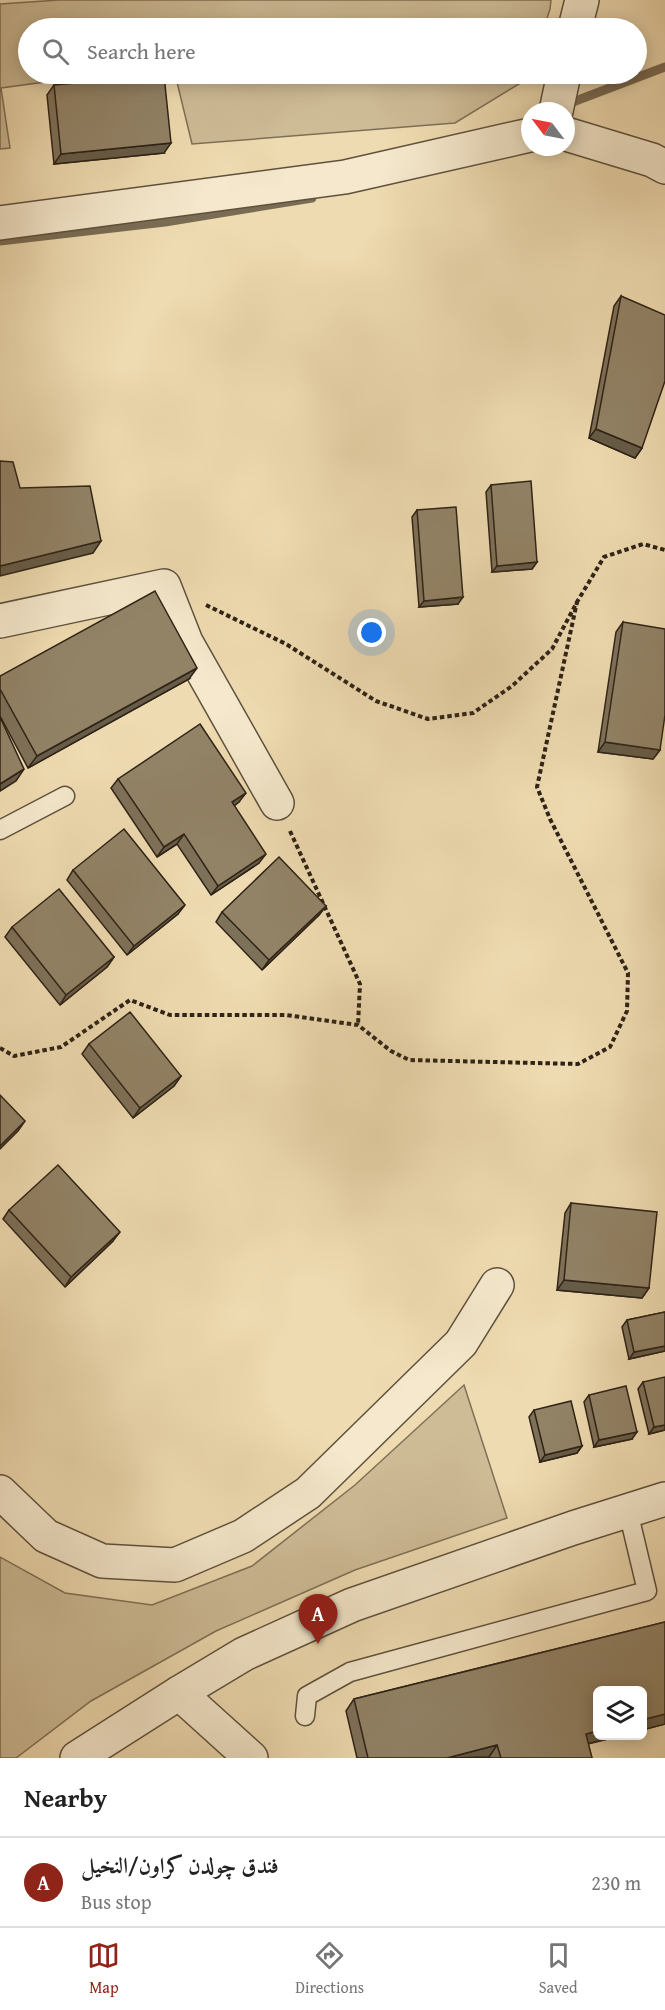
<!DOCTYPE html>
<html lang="en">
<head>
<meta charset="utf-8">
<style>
	body { margin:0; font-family:"Gentium Book Plus",Amiri,serif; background:#f2f2f2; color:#222 }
	.controls { position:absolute; right:18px; bottom:18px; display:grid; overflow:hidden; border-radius:9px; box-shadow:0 3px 15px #0003 }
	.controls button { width:54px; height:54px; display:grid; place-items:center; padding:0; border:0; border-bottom:2px solid #e0e0e0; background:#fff; color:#222; font:30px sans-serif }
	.compass { position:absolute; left:521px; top:102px; width:54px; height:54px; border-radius:50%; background:#fff; box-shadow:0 3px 15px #0003; rotate:302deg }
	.you { position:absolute; left:372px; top:633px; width:21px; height:21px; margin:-15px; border:4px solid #fff; border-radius:50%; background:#1a73e8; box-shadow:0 0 0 9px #1a73e833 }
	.badge { display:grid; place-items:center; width:39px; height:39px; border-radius:50%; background:#8f2418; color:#fff; font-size:20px; font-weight:700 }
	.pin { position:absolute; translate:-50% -50px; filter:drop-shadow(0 2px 3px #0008) }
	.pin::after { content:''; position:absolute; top:32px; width:21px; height:18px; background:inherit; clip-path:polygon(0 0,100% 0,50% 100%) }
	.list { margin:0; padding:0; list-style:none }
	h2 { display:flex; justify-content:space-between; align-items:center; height:78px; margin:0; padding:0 24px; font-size:26px }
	h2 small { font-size:20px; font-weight:400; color:#767676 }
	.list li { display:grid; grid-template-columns:39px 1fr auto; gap:18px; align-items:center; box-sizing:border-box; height:90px; padding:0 24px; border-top:2px solid #e0e0e0 }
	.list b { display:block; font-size:22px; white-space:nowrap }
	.list p { margin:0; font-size:20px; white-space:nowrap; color:#767676 }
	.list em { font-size:20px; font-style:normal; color:#767676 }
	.icon { flex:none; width:33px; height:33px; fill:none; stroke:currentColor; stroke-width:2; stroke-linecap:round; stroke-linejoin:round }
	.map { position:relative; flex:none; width:665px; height:1758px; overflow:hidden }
	.search { position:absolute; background:#fff; box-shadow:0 3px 15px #0003; left:18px; right:18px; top:18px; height:66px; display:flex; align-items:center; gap:15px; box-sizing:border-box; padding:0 21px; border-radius:33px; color:#767676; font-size:22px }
	.sheet { height:168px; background:#fff }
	nav { display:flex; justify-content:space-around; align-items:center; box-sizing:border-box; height:84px; border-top:2px solid #e0e0e0; background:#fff; font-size:16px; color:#767676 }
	nav a { display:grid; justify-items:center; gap:3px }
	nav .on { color:#8f2418 }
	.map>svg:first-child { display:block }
	.green { fill:#cebc97; stroke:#7e7057; stroke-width:1.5 }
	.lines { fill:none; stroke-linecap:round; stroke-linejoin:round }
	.stream { stroke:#7a6c54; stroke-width:9 }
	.service-casing { stroke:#5e513e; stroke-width:21 }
	.minor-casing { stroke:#5e513e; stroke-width:36 }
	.path { stroke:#2e2317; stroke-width:4; stroke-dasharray:4.5 3; stroke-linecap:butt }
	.service { stroke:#f5e8cc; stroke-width:18 }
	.minor { stroke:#f5e8cc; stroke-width:33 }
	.wall { fill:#7e7159; stroke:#2e2317; stroke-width:1.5 }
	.shaded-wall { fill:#665c48; stroke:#2e2317; stroke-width:1.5 }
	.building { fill:#928367; stroke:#2e2317; stroke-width:1.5 }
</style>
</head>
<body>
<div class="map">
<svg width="665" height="1758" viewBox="0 0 665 1758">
	<rect width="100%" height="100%" fill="#efdbb1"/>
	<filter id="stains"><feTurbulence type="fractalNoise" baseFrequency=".00333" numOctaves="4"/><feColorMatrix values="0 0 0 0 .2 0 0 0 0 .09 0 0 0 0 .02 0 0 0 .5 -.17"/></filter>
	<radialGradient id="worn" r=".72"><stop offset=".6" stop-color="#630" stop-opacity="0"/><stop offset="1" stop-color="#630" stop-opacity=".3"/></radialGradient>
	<g class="green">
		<polygon points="59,0 551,0 550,9 544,28 28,28 28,74 105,74 1,88 10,148 0,149 0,4"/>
		<polygon points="175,74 529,74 527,79 455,123 192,144"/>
		<polygon points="464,1385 507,1518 355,1570 216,1631 91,1701 16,1758 0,1758 0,1557 65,1593 152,1605 252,1566 355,1485"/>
	</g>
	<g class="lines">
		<g class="stream">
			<polyline points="565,105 665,67"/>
			<polyline points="0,241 165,222 312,198"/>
		</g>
		<g class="service-casing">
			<g id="service">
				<polyline points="0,830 65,796"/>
				<polyline points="305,1716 307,1696 350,1672 647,1591 628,1511"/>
			</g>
		</g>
		<g class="minor-casing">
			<g id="minor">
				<polyline points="575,28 582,0"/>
				<polyline points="556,111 564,74"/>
				<polyline points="566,134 652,160 665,167"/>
				<polyline points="0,223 345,177 530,135"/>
				<polyline points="0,621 164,586 186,642 277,803"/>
				<polyline points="0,1492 46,1536 102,1561 175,1565 243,1536 308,1493 461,1343 497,1285"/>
				<polyline points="179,1693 251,1758"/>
				<polyline points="77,1758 179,1693 244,1654 352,1605 573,1528 665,1499"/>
			</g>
		</g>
		<g class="path">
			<polyline points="206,605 286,644 376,701 428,719 473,713 512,686 552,649 577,602 604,557 643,544 665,550"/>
			<polyline points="290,831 360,984 358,1025"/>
			<polyline points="0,1048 14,1056 61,1047 130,1000 170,1015 286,1015 358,1025 391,1051 409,1060 578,1064 610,1047 627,1011 628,973 550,819 537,787 577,602"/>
		</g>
		<use href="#service" class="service"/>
		<use href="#minor" class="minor"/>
	</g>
	<g class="wall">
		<polygon points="54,85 164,153 54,164 47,95"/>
		<polygon points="621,296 642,448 635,458 589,438 614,306"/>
		<polygon points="491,485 537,562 532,569 492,572 486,492"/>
		<polygon points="417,510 458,604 419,607 412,517"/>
		<polygon points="623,622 660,750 653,759 598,752 616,632"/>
		<polygon points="0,676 189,679 28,768 0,716"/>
		<polygon points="118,779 239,802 234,806 259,863 211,895 177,844 157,857 111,788"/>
		<polygon points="73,870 178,914 127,955 67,880"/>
		<polygon points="326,906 319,915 262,970 216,922 222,912"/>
		<polygon points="12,927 114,957 107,967 60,1005 5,937"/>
		<polygon points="89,1044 181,1076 174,1086 133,1118 82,1054"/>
		<polygon points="571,1203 649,1288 642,1298 557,1290 565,1213"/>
		<polygon points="9,1210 113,1241 65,1287 3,1219"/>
		<polygon points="665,1312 665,1351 629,1359 622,1327 627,1320"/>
		<polygon points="643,1382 665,1430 649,1434 638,1389"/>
		<polygon points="589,1395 632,1439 594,1447 584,1402"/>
		<polygon points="534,1410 582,1446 577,1453 540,1462 529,1417"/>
		<polygon points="665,1622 665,1724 642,1730 642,1690 597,1690 597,1736 620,1736 588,1744 592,1758 489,1758 489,1757 486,1758 357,1758 346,1711 354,1699"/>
	</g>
	<g class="shaded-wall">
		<polygon points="171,143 164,153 54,164 61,154"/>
		<polygon points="596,429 642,448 635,458 589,438"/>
		<polygon points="101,541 93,553 0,576 0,566"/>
		<polygon points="537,562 532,569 492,572 497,566"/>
		<polygon points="463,597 458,604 419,607 424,601"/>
		<polygon points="197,668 189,679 28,768 37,756"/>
		<polygon points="605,742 660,750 653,759 598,752"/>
		<polygon points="24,769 16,781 0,791 0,784"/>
		<polygon points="246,793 239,802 225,812 232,802"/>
		<polygon points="184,834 177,844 157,857 164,847"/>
		<polygon points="266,854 259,863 211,895 218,886"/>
		<polygon points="185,905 178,914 127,955 134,946"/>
		<polygon points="326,906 319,915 262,970 269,960"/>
		<polygon points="114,957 107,967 60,1005 66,995"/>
		<polygon points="181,1076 174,1086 133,1118 140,1108"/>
		<polygon points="25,1121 18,1131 0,1149 0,1146"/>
		<polygon points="120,1232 113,1241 65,1287 71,1277"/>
		<polygon points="564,1280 649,1288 642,1298 557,1290"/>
		<polygon points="665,1346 665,1351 629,1359 634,1352"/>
		<polygon points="665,1425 665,1430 649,1434 654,1427"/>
		<polygon points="637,1432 632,1439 594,1447 599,1440"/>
		<polygon points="582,1446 577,1453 540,1462 545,1455"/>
		<polygon points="665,1714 665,1724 642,1730 642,1720"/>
		<polygon points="597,1731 597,1736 620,1736 577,1746 586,1734"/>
		<polygon points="497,1745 489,1757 447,1758"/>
	</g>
	<g class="building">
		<polygon points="164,75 171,143 61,154 54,85"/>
		<polygon points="621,296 665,315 665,381 642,448 596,429"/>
		<polygon points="0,461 13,462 20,488 90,486 101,541 0,566"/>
		<polygon points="531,481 537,562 497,566 491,485"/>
		<polygon points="456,507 463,597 424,601 417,510"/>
		<polygon points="155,591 197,668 37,756 0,689 0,676"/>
		<polygon points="623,622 665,629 665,715 660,750 605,742"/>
		<polygon points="0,717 24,769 0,784"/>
		<polygon points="200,724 246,793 232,802 266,854 218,886 184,834 164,847 118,779"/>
		<polygon points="124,829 185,905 134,946 73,870"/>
		<polygon points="279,857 326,906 269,960 222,912"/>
		<polygon points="59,889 114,957 66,995 12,927"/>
		<polygon points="130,1012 181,1076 140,1108 89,1044"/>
		<polygon points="0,1095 25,1121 0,1146"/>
		<polygon points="58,1165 120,1232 71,1277 9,1210"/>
		<polygon points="571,1203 657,1212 649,1288 564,1280"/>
		<polygon points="665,1312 665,1346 634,1352 627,1320"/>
		<polygon points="665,1377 665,1425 654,1427 643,1382"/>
		<polygon points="626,1386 637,1432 599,1440 589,1395"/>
		<polygon points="571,1401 582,1446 545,1455 534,1410"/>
		<polygon points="665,1622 665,1714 642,1720 642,1690 597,1690 597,1731 586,1734 592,1758 501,1758 497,1745 447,1758 368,1758 354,1699"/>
	</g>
	<rect width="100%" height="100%" filter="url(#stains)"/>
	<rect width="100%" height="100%" fill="url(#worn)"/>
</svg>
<div class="controls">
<button><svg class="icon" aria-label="layers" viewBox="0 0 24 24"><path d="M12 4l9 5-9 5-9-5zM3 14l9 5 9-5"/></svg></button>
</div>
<svg class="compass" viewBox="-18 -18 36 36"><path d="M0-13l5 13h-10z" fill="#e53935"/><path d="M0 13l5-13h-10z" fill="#767676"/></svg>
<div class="you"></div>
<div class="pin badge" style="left:318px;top:1644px">A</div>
<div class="search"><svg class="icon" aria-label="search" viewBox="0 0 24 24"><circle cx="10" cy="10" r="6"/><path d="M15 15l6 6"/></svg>Search here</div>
</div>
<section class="sheet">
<h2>Nearby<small></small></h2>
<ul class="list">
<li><span class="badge">A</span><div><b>فندق چولدن كراون/النخيل</b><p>Bus stop</p></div><em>230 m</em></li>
</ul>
</section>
<nav>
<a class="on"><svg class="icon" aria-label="map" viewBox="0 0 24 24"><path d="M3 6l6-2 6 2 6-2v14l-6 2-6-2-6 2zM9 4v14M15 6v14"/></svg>Map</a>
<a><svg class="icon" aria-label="directions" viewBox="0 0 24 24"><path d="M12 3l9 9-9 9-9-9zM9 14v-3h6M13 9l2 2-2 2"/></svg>Directions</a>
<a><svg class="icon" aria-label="saved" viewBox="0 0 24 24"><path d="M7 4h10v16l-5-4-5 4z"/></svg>Saved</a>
</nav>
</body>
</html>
